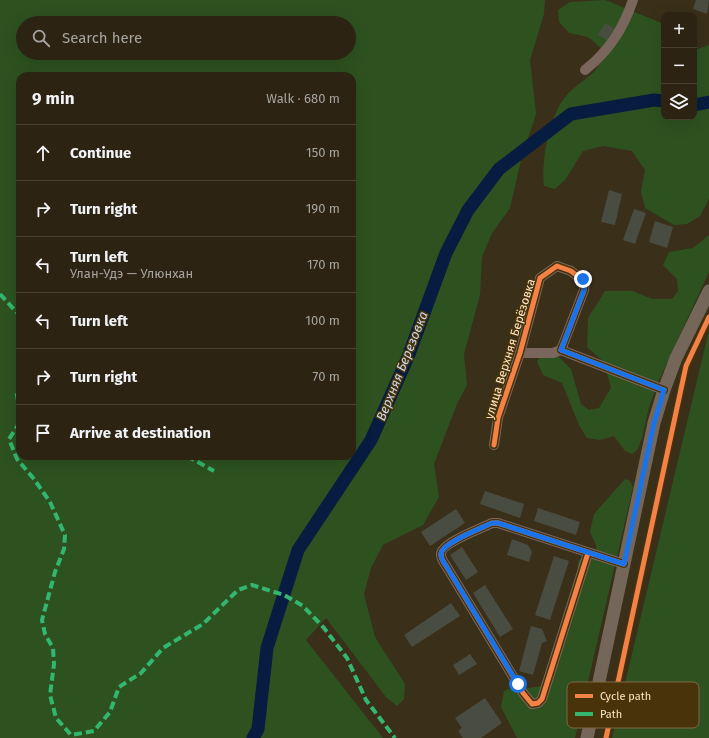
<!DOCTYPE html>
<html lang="en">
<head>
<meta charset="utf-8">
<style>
	body { margin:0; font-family:"Fira Sans",sans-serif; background:#342b1c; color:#f1f3f6 }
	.controls { position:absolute; right:12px; top:12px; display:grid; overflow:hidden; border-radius:8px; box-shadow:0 4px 16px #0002 }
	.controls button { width:36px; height:36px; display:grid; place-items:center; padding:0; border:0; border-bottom:1px solid #484033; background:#2c2313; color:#f1f3f6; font:20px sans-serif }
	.stop { position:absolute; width:12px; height:12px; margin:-9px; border:3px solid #1a73e8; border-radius:50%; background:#fff }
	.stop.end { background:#1a73e8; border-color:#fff; box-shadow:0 1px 4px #0008 }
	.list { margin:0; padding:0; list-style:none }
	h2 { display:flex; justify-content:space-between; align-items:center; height:52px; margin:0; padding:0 16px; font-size:17px }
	h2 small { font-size:13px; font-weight:400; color:#a6a4a0 }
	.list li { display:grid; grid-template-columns:26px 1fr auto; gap:12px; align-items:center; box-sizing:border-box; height:56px; padding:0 16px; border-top:1px solid #484033 }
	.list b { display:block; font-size:15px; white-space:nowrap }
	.list p { margin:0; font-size:13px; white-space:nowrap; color:#a6a4a0 }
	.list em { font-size:13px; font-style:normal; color:#a6a4a0 }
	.icon { flex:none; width:22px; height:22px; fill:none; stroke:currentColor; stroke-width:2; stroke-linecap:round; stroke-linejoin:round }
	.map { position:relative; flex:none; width:709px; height:738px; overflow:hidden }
	.search { position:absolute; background:#2c2313; box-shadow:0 4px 16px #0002; left:16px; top:16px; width:340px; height:44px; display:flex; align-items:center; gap:10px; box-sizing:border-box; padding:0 14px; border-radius:22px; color:#a6a4a0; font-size:15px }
	.panel { position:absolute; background:#2c2313; box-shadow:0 4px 16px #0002; left:16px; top:72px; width:340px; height:388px; border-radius:12px }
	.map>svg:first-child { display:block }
	.green { fill:#2d5220; fill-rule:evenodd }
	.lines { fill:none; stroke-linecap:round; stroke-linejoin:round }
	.river { stroke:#071c41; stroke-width:13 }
	.building { fill:#494c40 }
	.minor { stroke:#7b665e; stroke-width:10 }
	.major { stroke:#75665a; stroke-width:13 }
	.quiet { stroke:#33b770; stroke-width:4; stroke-dasharray:8 4; stroke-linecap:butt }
	.cycleway-casing { stroke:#48330b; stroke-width:8 }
	.cycleway { stroke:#f48246; stroke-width:5 }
	.route { stroke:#1a73e8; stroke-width:5 }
	.labels { text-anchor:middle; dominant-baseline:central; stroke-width:3; stroke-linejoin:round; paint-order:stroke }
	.street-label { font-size:12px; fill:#fce6c3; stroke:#48330b }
	.water-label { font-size:13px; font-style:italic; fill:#cbdaf0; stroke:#48330b }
	.key { fill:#48330b; stroke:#7e6942; stroke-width:1 }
	.key-label { font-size:11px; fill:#fce6c3 }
</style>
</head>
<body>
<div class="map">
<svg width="709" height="738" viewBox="0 0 709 738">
	<rect width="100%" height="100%" fill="#3a2f19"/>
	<g class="green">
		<path d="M0 0H545L544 14 530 60 536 114 522 156 510 208 492 233 482 257 480 295 464 354 467 385 457 404 434 464 439 497 423 525 383 545 371 568 364 594 375 637 405 684 404 699 397 706 386 697 326 618 306 640 383 738H0ZM23 23H349V53H23ZM20 76H352V456H20Z"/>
		<path d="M605 0 664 24V117H694V48L698 49 709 45V199L700 216 687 224 674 225 645 208 641 191 645 170 632 151 603 146 583 151 565 180 555 189 544 186C541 160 549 115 567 95 581 78 604 75 601 48L588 37 569 33 559 22 558 10 570 2Z"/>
		<polygon points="709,235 709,272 659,380 649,407 642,438 637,450 632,454 625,451 614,436 600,440 587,438 579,425 562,383 543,375 537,362 542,352 555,353 571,369 581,404 589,410 599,408 611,388 604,362 587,347 588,318 605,291 633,291 652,299 672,299 678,291 677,279 663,265 669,252 693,248"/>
		<polygon points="709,330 709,738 612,738"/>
		<polygon points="625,479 630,481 633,487 575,738 517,738 501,707 504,691 517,685 529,688 541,686 578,585 578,561 583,557 590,559 597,557 596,545 590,532 594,514"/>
	</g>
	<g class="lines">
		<g class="river">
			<polyline points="694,105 709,102"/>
			<polyline points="253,738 258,729 267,648 298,550 371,440 408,357 446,253 468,210 499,169 571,114 654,100 664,101"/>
		</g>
	</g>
	<g class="building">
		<polygon points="696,0 709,0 707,14 693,9"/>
		<polygon points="605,23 614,28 607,40 598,35"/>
		<polygon points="609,190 622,194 615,225 601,222"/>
		<polygon points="634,209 646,213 635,244 623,240"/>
		<polygon points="655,221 673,227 667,248 649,242"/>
		<polygon points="485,491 524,504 520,518 480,504"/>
		<polygon points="538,508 580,522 576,535 534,521"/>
		<polygon points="456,509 465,523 430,546 421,532"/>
		<polygon points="512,539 528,545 532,552 529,562 507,555"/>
		<polygon points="462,547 478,572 466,580 450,555"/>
		<polygon points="554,556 569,561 550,620 535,615"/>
		<polygon points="485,585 513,629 500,637 473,593"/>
		<polygon points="451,603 460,616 412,647 404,635"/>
		<polygon points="531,626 542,629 547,641 542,643 533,675 519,671"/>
		<polygon points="470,654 477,664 459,675 453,665"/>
		<polygon points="485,698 502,723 481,738 463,738 458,731 462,728 455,718"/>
	</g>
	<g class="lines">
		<g class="minor">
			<path d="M585 70C609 51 623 29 633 0"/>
			<polyline points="520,353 553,353 561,350"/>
			<polyline points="494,445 498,418 520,353 540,278 557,266 571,271 585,282 584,290 561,350 664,390"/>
			<path d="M588 553 542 699 538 703 532 704 523 693 448 569C446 565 441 560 441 555 439 544 482 528 492 523H498L624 564"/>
		</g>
		<polyline class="major" points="587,738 654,423 664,390 676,358 709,291"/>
		<g class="quiet">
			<polyline points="0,294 20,316"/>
			<polyline points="20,382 17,395 20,411"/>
			<polyline points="20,422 9,439 17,459 34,479 50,502 65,535 64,549 55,572 42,620 45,634 53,648 54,664 50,695 56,718 71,735 94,731 110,712 119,687 141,673 163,648 203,624 238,590 252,585 284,595 303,606 324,628 347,658 366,700 395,738"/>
			<polyline points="187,456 214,471"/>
		</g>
		<g class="cycleway-casing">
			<g id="cycleway">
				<polyline points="494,445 498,418 520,353 540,278 557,266 571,271 585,282 584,290 561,350 664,390"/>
				<path d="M588 553 542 699 538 703 532 704 523 693 448 569C446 565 441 560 441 555 439 544 482 528 492 523H498L624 564"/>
				<polyline points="606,738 686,366 709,317"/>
			</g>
		</g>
		<use href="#cycleway" class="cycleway"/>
	</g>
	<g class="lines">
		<path class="route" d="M518 684 448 569C446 565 441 560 441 555 439 544 482 528 492 523H498L624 564 654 423 664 390 561 350 584 290 585 282 583 279"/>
	</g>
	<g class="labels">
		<g class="street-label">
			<text transform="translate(510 349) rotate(-73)">улица Верхняя Берёзовка</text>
		</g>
		<g class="water-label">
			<text transform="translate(402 366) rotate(-68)">Верхняя Березовка</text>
		</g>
	</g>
	<rect x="567" y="682" width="132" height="46" rx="6" class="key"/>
	<rect x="575" y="694" width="18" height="4" fill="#f48246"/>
	<rect x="575" y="712" width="18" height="4" fill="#33b770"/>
	<g class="key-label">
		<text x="600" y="700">Cycle path</text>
		<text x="600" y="718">Path</text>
	</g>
</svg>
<div class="controls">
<button>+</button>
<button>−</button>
<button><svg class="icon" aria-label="layers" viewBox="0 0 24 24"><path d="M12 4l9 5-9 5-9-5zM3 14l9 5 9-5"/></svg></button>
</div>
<div class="stop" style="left:518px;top:684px"></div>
<div class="stop end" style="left:583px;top:279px"></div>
<div class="search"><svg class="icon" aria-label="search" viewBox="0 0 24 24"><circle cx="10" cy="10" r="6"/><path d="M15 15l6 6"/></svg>Search here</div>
<section class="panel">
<h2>9 min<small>Walk · 680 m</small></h2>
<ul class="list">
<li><svg class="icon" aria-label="ahead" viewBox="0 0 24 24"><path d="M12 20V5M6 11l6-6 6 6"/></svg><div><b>Continue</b></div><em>150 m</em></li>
<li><svg class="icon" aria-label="right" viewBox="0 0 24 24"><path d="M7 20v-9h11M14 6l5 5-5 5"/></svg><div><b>Turn right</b></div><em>190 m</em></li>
<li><svg class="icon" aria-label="left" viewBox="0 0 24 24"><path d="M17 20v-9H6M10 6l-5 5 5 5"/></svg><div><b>Turn left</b><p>Улан-Удэ — Улюнхан</p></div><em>170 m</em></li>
<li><svg class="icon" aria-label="left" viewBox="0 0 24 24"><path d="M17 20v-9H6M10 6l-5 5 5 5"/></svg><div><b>Turn left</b></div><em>100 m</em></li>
<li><svg class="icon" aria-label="right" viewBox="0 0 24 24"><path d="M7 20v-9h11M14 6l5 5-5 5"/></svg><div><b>Turn right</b></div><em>70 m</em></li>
<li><svg class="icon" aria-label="arrive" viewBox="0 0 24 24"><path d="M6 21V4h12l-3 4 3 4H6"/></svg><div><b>Arrive at destination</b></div></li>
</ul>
</section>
</div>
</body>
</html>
